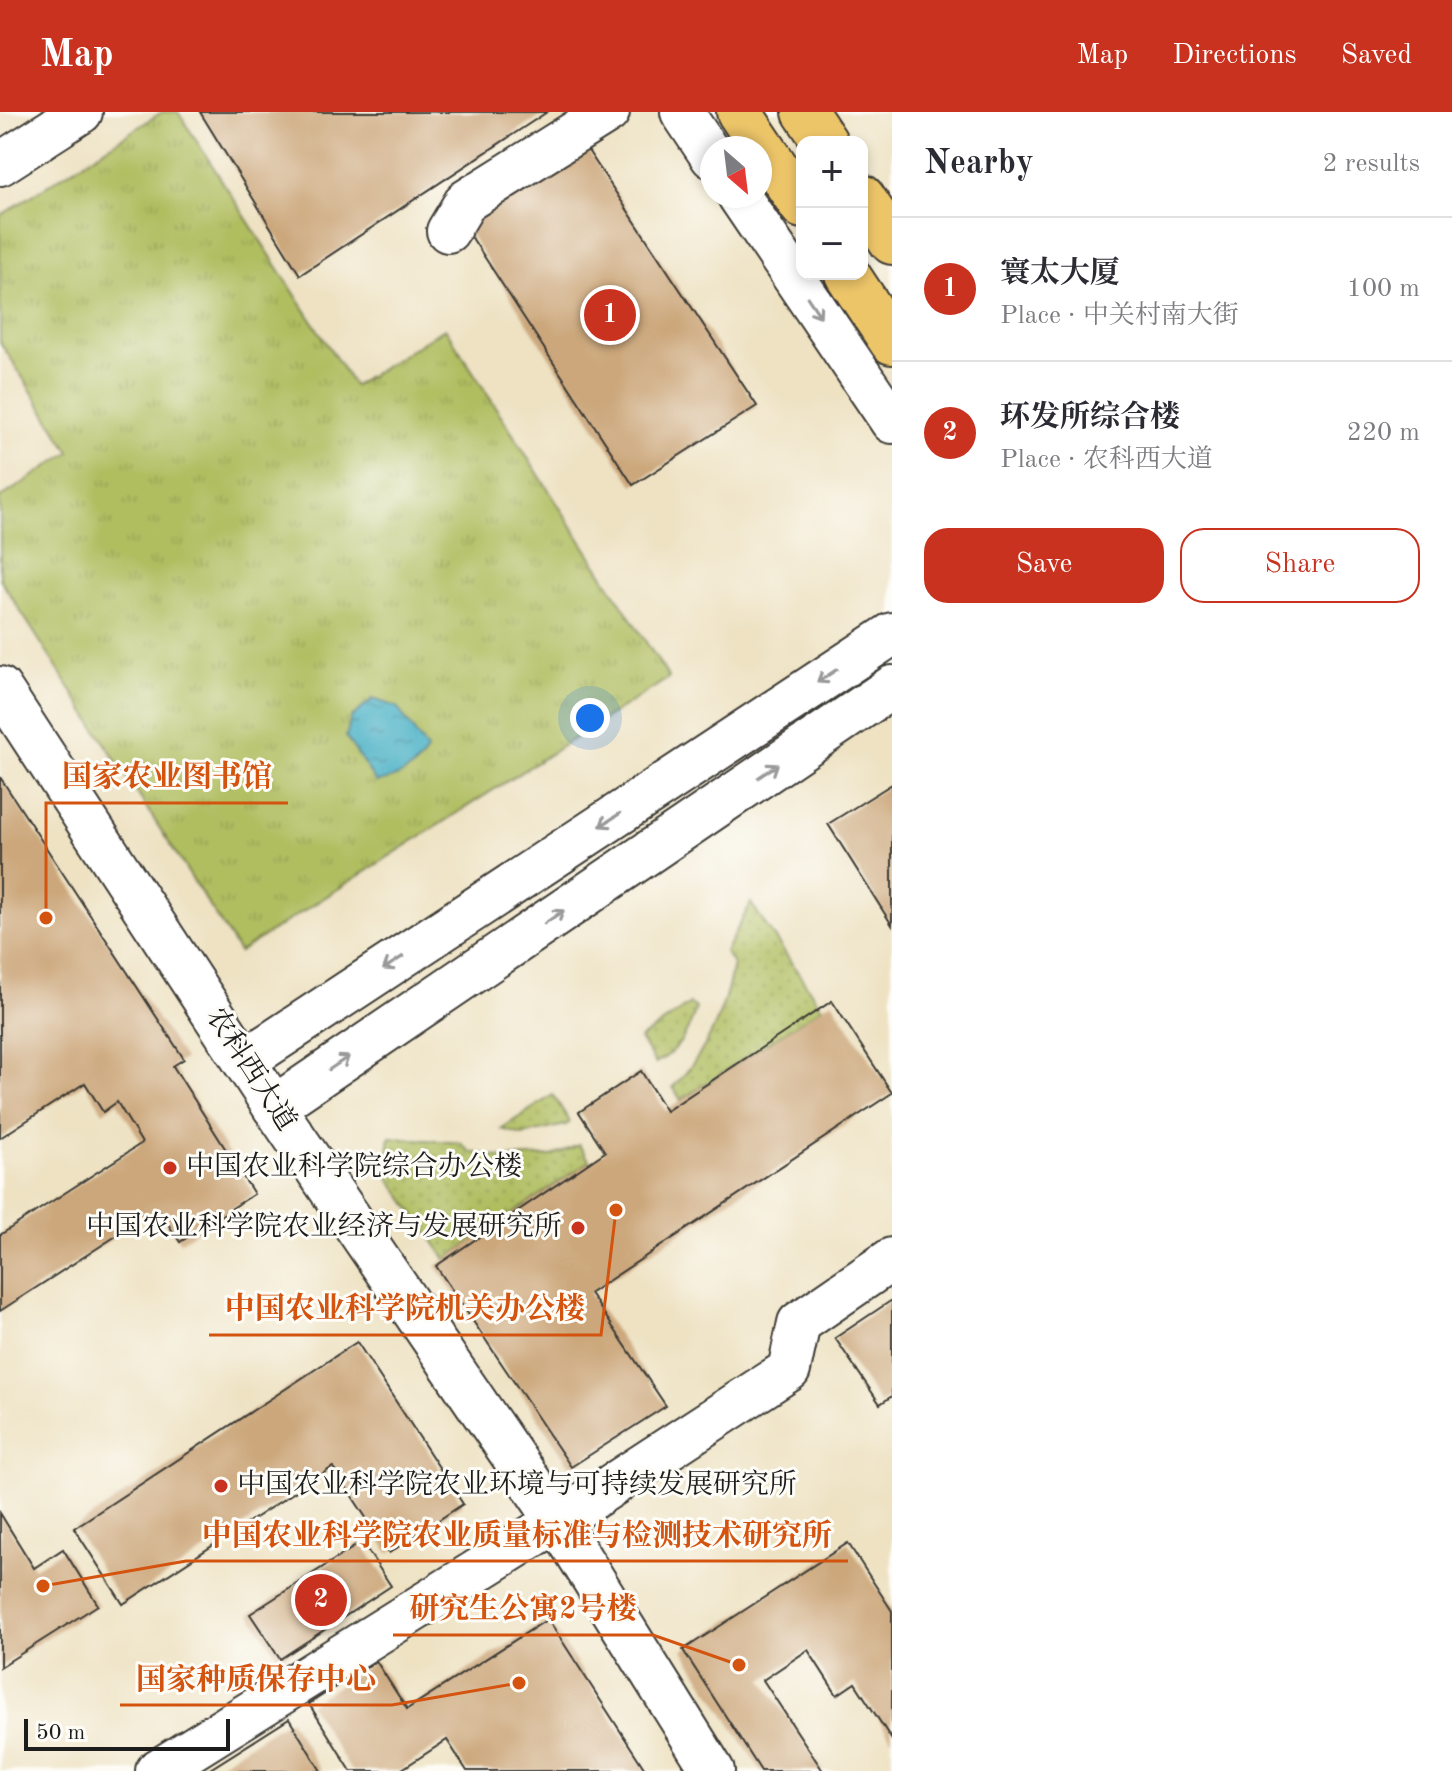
<!DOCTYPE html>
<html lang="en">
<head>
<meta charset="utf-8">
<style>
	body { margin:0; font-family:"Old Standard TT","Noto Serif SC",serif; background:#f7f7f7; color:#2b2b33 }
	.controls { position:absolute; right:24px; top:24px; display:grid; overflow:hidden; border-radius:16px; box-shadow:0 4px 12px #0003 }
	.controls button { width:72px; height:72px; display:grid; place-items:center; padding:0; border:0; border-bottom:2px solid #e1e1e2; background:#fff; color:#2b2b33; font:40px sans-serif }
	.compass { position:absolute; left:700px; top:24px; width:72px; height:72px; border-radius:50%; background:#fff; box-shadow:0 4px 12px #0003; rotate:152deg }
	.scale { position:absolute; left:24px; bottom:20px; width:206px; box-sizing:border-box; padding-left:8px; border:4px solid #1c1c1c; border-top:0; font-size:22px; line-height:28px; white-space:nowrap; color:#1c1c1c; -webkit-text-stroke:6px #fdfcf7; paint-order:stroke }
	.you { position:absolute; left:590px; top:606px; width:28px; height:28px; margin:-20px; border:6px solid #fff; border-radius:50%; background:#1a73e8; box-shadow:0 0 0 12px #1a73e833 }
	.badge { display:grid; place-items:center; width:52px; height:52px; border-radius:50%; background:#c8321e; color:#fff; font-size:26px; font-weight:700 }
	.pin { position:absolute; translate:-50% -50%; border:4px solid #fff; box-shadow:0 2px 8px #0006 }
	.list { margin:0; padding:0; list-style:none }
	h2 { display:flex; justify-content:space-between; align-items:center; height:104px; margin:0; padding:0 32px; font-size:34px }
	h2 small { font-size:26px; font-weight:400; color:#7c7c81 }
	.list li { display:grid; grid-template-columns:52px 1fr auto; gap:24px; align-items:center; box-sizing:border-box; height:144px; padding:0 32px; border-top:2px solid #e1e1e2 }
	.list b { display:block; font-size:30px; white-space:nowrap }
	.list p { margin:0; font-size:26px; white-space:nowrap; color:#7c7c81 }
	.list em { font-size:26px; font-style:normal; color:#7c7c81 }
	.actions { display:flex; gap:16px; padding:24px 32px }
	.actions a { flex:1; padding:18px 0; border:2px solid #c8321e; border-radius:24px; text-align:center; font-size:28px; color:#c8321e }
	.actions .main { background:#c8321e; color:#fff }
	.map { position:relative; flex:none; width:892px; height:1659px; overflow:hidden }
	header { display:flex; align-items:center; gap:48px; box-sizing:border-box; height:112px; padding:0 40px; background:#c8321e; color:#fff }
	header strong { font-size:38px }
	nav { display:flex; gap:44px; margin-inline-start:auto; font-size:28px }
	main { display:flex }
	aside { flex:1; background:#fff }
	.map>svg:first-child { display:block }
	.grass { fill:url(#grass-dots); stroke:#666d3e; stroke-width:2 }
	.park { fill:url(#park-tufts); stroke:#666d3e; stroke-width:2 }
	.water { fill:url(#water-ripples); stroke:#326671; stroke-width:2 }
	.building { fill:#cca77c }
	.lines { fill:none; stroke-linecap:round; stroke-linejoin:round }
	.minor-casing { stroke:#3c3a35; stroke-width:46 }
	.major-casing { stroke:#3c3a35; stroke-width:48 }
	.minor { stroke:#fff; stroke-width:42 }
	.major { stroke:#edc569; stroke-width:44 }
	.oneway { stroke:#999 }
	.poi-dot { fill:#c8321e; stroke:#fdfcf7; stroke-width:3 }
	.labels { text-anchor:middle; dominant-baseline:central; stroke-width:6; stroke-linejoin:round; paint-order:stroke }
	.street-label { font-size:28px; fill:#1c1c1c; stroke:#fdfcf7 }
	.poi-label { font-size:28px; fill:#1c1c1c; stroke:#fdfcf7; text-anchor:start }
	.leader { fill:none; stroke:#d4530e; stroke-width:3 }
	.callout-dot { fill:#d4530e; stroke:#fdfcf7; stroke-width:3 }
	.callout-label { font-size:30px; text-anchor:middle; font-weight:bold; fill:#d4530e; stroke:#fdfcf7; stroke-width:6; stroke-linejoin:round; paint-order:stroke }
</style>
</head>
<body>
<header>
<strong>Map</strong>
<nav><a>Map</a><a>Directions</a><a>Saved</a></nav>
</header>
<main>
<div class="map">
<svg width="892" height="1659" viewBox="0 0 892 1659">
	<defs>
		<pattern id="grass-dots" width="8" height="8" patternUnits="userSpaceOnUse" patternTransform="scale(2)"><rect width="8" height="8" fill="#b0be60"/><path d="M2 2h.1M6 6h.1" fill="none" stroke="#97a353" stroke-width="1.8" stroke-linecap="round"/></pattern>
		<pattern id="park-tufts" width="24" height="20" patternUnits="userSpaceOnUse" patternTransform="scale(2)"><rect width="24" height="20" fill="#b0be60"/><path d="M3 7l-1-3M5 7V3M7 7l1-3M15 17l-1-3M17 17v-4M19 17l1-3" fill="none" stroke="#97a353"/></pattern>
		<pattern id="water-ripples" width="26" height="14" patternUnits="userSpaceOnUse" patternTransform="scale(2)"><rect width="26" height="14" fill="#47b0c6"/><path d="M2 4q2-2 4 0t4 0M15 11q2-2 4 0t4 0" fill="none" stroke="#3a8ea0"/></pattern>
	</defs>
	<rect width="100%" height="100%" fill="#fdfcf7"/>
	<filter id="ink" filterUnits="userSpaceOnUse"><feTurbulence type="fractalNoise" baseFrequency=".0125" numOctaves="2"/><feDisplacementMap in="SourceGraphic" scale="16" xChannelSelector="R" yChannelSelector="G"/><feConvolveMatrix kernelMatrix="1 2 1 2 8 2 1 2 1" color-interpolation-filters="sRGB"/></filter>
	<filter id="wash" filterUnits="userSpaceOnUse"><feTurbulence type="fractalNoise" baseFrequency=".006" numOctaves="4" result="noise"/><feDisplacementMap in="SourceGraphic" scale="32" xChannelSelector="R" yChannelSelector="G"/><feGaussianBlur stdDeviation="1.8" result="paint"/><feColorMatrix in="noise" values="0 0 0 0 0 0 0 0 0 0 0 0 0 0 0 0 0 1.4 0 .05"/><feComposite in="paint" operator="in"/></filter>
	<g filter="url(#wash)">
		<rect width="100%" height="100%" fill="#eee2c3"/>
		<g class="grass">
			<path d="M751 791 822 896 681 988 673 975C706 942 725 899 733 852L725 840Z"/>
			<path d="M690 892 696 896C689 919 678 941 655 951L640 927Z"/>
			<polygon points="553,983 570,1010 566,1013 522,1023 501,1017"/>
			<polygon points="390,1025 461,1031 470,1040 505,1046 552,1044 579,1033 590,1049 446,1147 385,1060"/>
		</g>
		<polygon class="park" points="162,0 178,0 354,274 445,216 669,566 239,840 0,467 0,386 70,340 0,230 0,104"/>
		<path class="water" d="M373 587 397 595 427 638C419 656 396 668 376 670L346 625 351 606Z"/>
		<g id="blocks">
			<g class="building">
				<polygon points="200,0 547,0 300,163"/>
				<polygon points="583,31 757,294 633,373 463,112"/>
				<polygon points="0,665 184,947 173,954 254,1082 180,1130 158,1097 0,1199 0,1123 142,1031 117,990 103,1000 85,971 0,1026"/>
				<polygon points="892,672 892,813 828,712"/>
				<polygon points="832,889 892,981 590,1181 666,1294 571,1355 436,1154 605,1040 579,1000 641,959 666,999"/>
				<polygon points="892,1188 892,1284 880,1292 835,1226"/>
				<polygon points="357,1230 463,1392 389,1441 333,1355 123,1492 74,1416"/>
				<polygon points="0,1401 34,1456 63,1437 98,1493 0,1555"/>
				<polygon points="362,1430 391,1474 280,1547 250,1502"/>
				<polygon points="848,1431 892,1499 892,1628 855,1571 837,1583 808,1538 763,1568 823,1659 761,1659 683,1538"/>
				<polygon points="548,1507 646,1659 467,1659 447,1628 399,1659 351,1659 309,1592 376,1549 407,1597"/>
				<polygon points="289,1607 321,1659 207,1659"/>
			</g>
		</g>
	</g>
	<g filter="url(#ink)">
		<use href="#blocks" fill-opacity="0" stroke="#3c3a35" stroke-width="2"/>
		<g class="lines">
			<g class="minor-casing">
				<g id="minor">
					<polyline points="682,0 712,45"/>
					<polyline points="0,52 81,0"/>
					<polyline points="739,84 892,310"/>
					<polyline points="448,119 466,89 608,0"/>
					<polyline points="0,576 274,995 557,1409 713,1659"/>
					<polyline points="244,949 892,522"/>
					<polyline points="274,995 892,575"/>
					<polyline points="157,1659 557,1409 789,1258 799,1211 892,1147"/>
				</g>
			</g>
			<g class="major-casing">
				<g id="major">
					<polyline points="739,0 802,94"/>
					<polyline points="805,0 825,30"/>
					<polyline points="862,85 892,130"/>
					<polyline points="847,162 892,230"/>
				</g>
			</g>
			<use href="#minor" class="minor"/>
			<use href="#major" class="major"/>
		</g>
		<defs><path id="oneway-shaft" d="M-6 0H5M1.5-3L5.5 0L1.5 3" fill="none" stroke-width="1.6" stroke-linecap="round" stroke-linejoin="round" transform="scale(2)"/></defs>
		<g class="oneway">
			<use href="#oneway-shaft" transform="translate(814 195) rotate(56)"/>
			<use href="#oneway-shaft" transform="translate(827 564) rotate(147)"/>
			<use href="#oneway-shaft" transform="translate(768 659) rotate(-34)"/>
			<use href="#oneway-shaft" transform="translate(610 708) rotate(147)"/>
			<use href="#oneway-shaft" transform="translate(554 805) rotate(-34)"/>
			<use href="#oneway-shaft" transform="translate(393 851) rotate(147)"/>
			<use href="#oneway-shaft" transform="translate(339 951) rotate(-34)"/>
		</g>
	</g>
	<g class="poi-dot">
		<circle cx="170" cy="1056" r="8"/>
		<circle cx="578" cy="1116" r="8"/>
		<circle cx="221" cy="1374" r="8"/>
	</g>
	<g class="labels">
		<g class="street-label">
			<text transform="translate(250 958) rotate(57)">农科西大道</text>
		</g>
		<g class="poi-label">
			<text x="186" y="1056">中国农业科学院综合办公楼</text>
			<text x="562" y="1116" text-anchor="end">中国农业科学院农业经济与发展研究所</text>
			<text x="237" y="1374">中国农业科学院农业环境与可持续发展研究所</text>
		</g>
	</g>
	<path class="leader" d="M46 806L46 691H288M616 1098L601 1223H209M43 1474L186 1449H848M739 1553L653 1523H393M519 1571L392 1593H120"/>
	<g class="callout-dot">
		<circle cx="46" cy="806" r="8"/>
		<circle cx="616" cy="1098" r="8"/>
		<circle cx="43" cy="1474" r="8"/>
		<circle cx="739" cy="1553" r="8"/>
		<circle cx="519" cy="1571" r="8"/>
	</g>
	<g class="callout-label">
		<text x="167" y="674">国家农业图书馆</text>
		<text x="405" y="1206">中国农业科学院机关办公楼</text>
		<text x="517" y="1433">中国农业科学院农业质量标准与检测技术研究所</text>
		<text x="523" y="1506">研究生公寓2号楼</text>
		<text x="256" y="1577">国家种质保存中心</text>
	</g>
</svg>
<div class="controls">
<button>+</button>
<button>−</button>
</div>
<svg class="compass" viewBox="-18 -18 36 36"><path d="M0-13l5 13h-10z" fill="#e53935"/><path d="M0 13l5-13h-10z" fill="#7c7c81"/></svg>
<div class="scale">50 m</div>
<div class="you"></div>
<div class="pin badge" style="left:610px;top:203px">1</div>
<div class="pin badge" style="left:321px;top:1488px">2</div>
</div>
<aside>
<h2>Nearby<small>2 results</small></h2>
<ul class="list">
<li><span class="badge">1</span><div><b>寰太大厦</b><p>Place · 中关村南大街</p></div><em>100 m</em></li>
<li><span class="badge">2</span><div><b>环发所综合楼</b><p>Place · 农科西大道</p></div><em>220 m</em></li>
</ul>
<div class="actions"><a class="main">Save</a><a>Share</a></div>
</aside>
</main>
</body>
</html>
